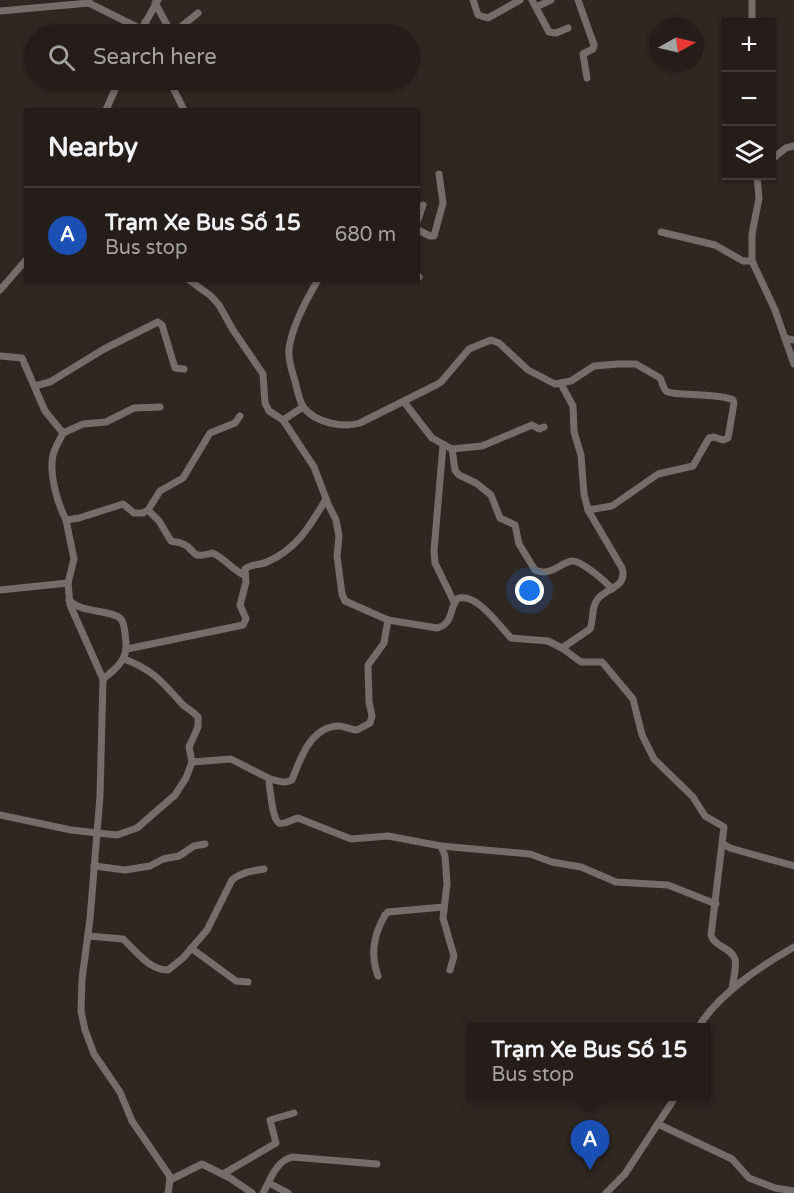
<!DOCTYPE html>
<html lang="en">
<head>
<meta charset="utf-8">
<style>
	body { margin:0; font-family:"Varela Round",sans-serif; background:#2d2622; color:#f1f3f6 }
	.controls { position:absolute; right:18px; top:18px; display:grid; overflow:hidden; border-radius:0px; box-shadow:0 2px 4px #0004 }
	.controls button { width:54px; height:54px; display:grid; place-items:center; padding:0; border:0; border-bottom:2px solid #423b38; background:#251d19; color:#f1f3f6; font:30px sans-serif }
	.compass { position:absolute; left:650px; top:18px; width:54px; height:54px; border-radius:50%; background:#251d19; box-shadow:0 2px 4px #0004; rotate:82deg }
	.you { position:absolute; left:530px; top:591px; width:21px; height:21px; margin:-15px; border:4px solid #fff; border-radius:50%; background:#1a73e8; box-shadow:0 0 0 9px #1a73e833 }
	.badge { display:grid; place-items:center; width:39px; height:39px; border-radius:50%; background:#c8a5ef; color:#fff; font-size:20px; font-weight:700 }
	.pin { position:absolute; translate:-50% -50px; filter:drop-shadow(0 2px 3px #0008) }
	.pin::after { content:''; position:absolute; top:32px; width:21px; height:18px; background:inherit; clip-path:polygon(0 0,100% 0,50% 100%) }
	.popup { position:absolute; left:468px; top:1023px; width:243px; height:78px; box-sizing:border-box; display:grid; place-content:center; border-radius:0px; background:#251d19; filter:drop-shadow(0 2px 4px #0005); font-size:20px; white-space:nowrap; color:#a3a2a2 }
	.popup b { font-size:22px; color:#f1f3f6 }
	.popup::after { content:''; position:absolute; left:50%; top:100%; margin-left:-12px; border:12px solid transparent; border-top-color:#251d19 }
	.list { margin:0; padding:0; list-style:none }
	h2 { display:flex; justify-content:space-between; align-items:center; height:78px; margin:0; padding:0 24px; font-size:26px }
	h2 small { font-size:20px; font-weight:400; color:#a3a2a2 }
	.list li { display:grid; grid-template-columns:39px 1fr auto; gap:18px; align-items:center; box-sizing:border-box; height:96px; padding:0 24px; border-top:2px solid #423b38 }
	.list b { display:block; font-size:22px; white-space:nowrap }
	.list p { margin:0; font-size:20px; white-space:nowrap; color:#a3a2a2 }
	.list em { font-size:20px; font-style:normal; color:#a3a2a2 }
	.icon { flex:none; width:33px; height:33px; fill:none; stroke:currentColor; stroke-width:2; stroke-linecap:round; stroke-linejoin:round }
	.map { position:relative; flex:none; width:794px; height:1193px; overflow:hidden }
	.search { position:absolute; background:#251d19; box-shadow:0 2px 4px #0004; left:24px; top:24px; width:396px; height:66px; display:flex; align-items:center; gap:15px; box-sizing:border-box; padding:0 21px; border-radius:33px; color:#a3a2a2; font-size:22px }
	.panel { position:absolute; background:#251d19; box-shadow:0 2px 4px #0004; left:24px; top:108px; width:396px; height:174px; border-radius:0px }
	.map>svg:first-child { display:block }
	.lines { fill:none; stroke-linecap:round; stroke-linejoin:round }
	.minor { stroke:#746e6b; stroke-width:7 }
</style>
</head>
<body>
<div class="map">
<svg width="794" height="1193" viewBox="0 0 794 1193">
	<rect width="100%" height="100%" fill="#312721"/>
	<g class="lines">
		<g class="minor">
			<polyline points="473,0 478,15 488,18 520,0"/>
			<polyline points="532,0 549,32 556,33 568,28"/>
			<polyline points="578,0 594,45 593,49 583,54 587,78"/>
			<polyline points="89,3 141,29"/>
			<polyline points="155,3 172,34"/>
			<polyline points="536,7 551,0"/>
			<polyline points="0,11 89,3 89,0"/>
			<polyline points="145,22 150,34"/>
			<polyline points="752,22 752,0"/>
			<polyline points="139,34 158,0"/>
			<polyline points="172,34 198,13"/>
			<polyline points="169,80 184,110"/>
			<polyline points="106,110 119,80"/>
			<polyline points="772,159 786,148 794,146"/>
			<polyline points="757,176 759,198 752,234 752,261 775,310 794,364"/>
			<polyline points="418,220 423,205"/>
			<polyline points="418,230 430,236 434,236 443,203 439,174"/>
			<polyline points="661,232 715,245 743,261 752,261"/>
			<polyline points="418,276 419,277"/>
			<path d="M189 280 211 296 219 305 233 330 263 374 265 403 269 411 283 420 314 467 328 504 336 520 339 536 337 556 342 594 345 601 388 620 437 628C453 624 449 610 457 599 476 591 499 626 511 638L548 641 562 648 581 662H602L633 699 642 735 654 759 693 797 705 816 724 827 711 935C714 947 731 947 735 959 737 967 733 980 732 989"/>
			<path d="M318 280C306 300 292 326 289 349 288 361 292 371 295 381 297 389 299 401 304 408 316 423 343 428 360 423L436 385 441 382 469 349 491 340 499 343 528 370 555 384 571 381 594 366 618 364H636L660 378C662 381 663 388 666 391 671 396 720 393 733 400L734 403 728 438 723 440 714 437 709 438 693 466 658 474 612 506 588 510"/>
			<polyline points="0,290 26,260"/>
			<polyline points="785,338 794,340"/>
			<path d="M0 356 22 358 45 411 63 433C60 440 55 447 53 455 49 474 57 502 66 520L79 518 123 504 134 513H143L148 510 160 491 183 478 210 433 235 423 240 416"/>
			<path d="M561 384 573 406 574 432 581 455 584 494 588 510 622 568C628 588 606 587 597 600 591 608 594 619 590 629L562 648"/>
			<polyline points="35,386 50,382 104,349 158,322 162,325 175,368 184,369"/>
			<path d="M404 402 432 438 452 449 455 470 459 475 476 483 491 495 500 518 515 525 519 544 535 570C551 577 559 563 572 561 581 560 606 582 612 589"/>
			<polyline points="283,420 303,407"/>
			<polyline points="63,433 83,424 106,422 134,408 160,407"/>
			<polyline points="443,445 434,551 435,563 454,602"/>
			<polyline points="452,449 482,446 532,425 539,429 544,427"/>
			<path d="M148 510 159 521 171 541C175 542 178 542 181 543 198 549 188 560 212 553 224 557 232 570 244 575"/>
			<polyline points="66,520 74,559 68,583 70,605 103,679 100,796 90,919 82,979 81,1011 85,1030 94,1054 120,1092 132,1121 169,1175 170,1180 168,1193"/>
			<polyline points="0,590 68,583"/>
			<path d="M69 600C82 614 112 609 121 619 125 624 125 635 126 642 128 659 116 669 103 679"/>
			<path d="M127 649 243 625 246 619 240 605 246 582 245 569C252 563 259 566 267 562 297 549 310 526 326 499"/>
			<path d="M192 762 231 759 270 779 269 784C271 792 272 819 279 823 284 825 293 819 298 818L351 839 388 836 441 846 530 854 552 862 581 867 616 882 668 885 716 904"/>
			<path d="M270 779C278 781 285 784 292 780 300 759 311 726 339 726 345 726 350 730 357 730L370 723 372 716 369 702 368 665 384 643 388 620"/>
			<path d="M0 815 71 830 97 833 117 835 137 828 175 795 186 778 192 762 189 747 198 727V717C194 712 188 709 183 705 163 683 154 670 124 659"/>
			<polyline points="723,844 730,848 794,866"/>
			<polyline points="441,846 445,856 447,884 443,918 454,956 450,970"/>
			<polyline points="94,866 125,870 150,866 163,859 179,856 194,846 205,844"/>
			<path d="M88 936 123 939C136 951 149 970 168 970L183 958 207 930 232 880C242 872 252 871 264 869"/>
			<polyline points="191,948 236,981 248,982"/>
			<path d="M378 976C370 955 374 934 385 915L388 912 444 907"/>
			<path d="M698 1028C717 995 762 965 794 947"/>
			<polyline points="658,1124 732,1159 749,1178 775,1188 794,1191"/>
			<polyline points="223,1174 276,1143 270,1120 294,1113"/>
			<polyline points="170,1180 202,1164 230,1178 252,1193"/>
			<polyline points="269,1183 288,1193"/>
			<path d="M263 1193C271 1179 275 1162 292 1157L377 1164"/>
			<polyline points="606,1193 625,1174 676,1096"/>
		</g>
	</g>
</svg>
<div class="controls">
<button>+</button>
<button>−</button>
<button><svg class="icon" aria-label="layers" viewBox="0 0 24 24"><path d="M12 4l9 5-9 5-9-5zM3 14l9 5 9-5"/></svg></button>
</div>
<svg class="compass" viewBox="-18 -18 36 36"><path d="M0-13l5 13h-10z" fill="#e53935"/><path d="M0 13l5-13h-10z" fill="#a3a2a2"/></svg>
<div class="you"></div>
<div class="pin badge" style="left:590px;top:1170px;background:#1a4fb4">A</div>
<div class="popup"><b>Trạm Xe Bus Số 15</b>Bus stop</div>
<div class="search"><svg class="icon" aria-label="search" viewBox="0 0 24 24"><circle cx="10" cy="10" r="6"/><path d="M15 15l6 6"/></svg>Search here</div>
<section class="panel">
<h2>Nearby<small></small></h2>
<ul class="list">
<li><span class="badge" style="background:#1a4fb4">A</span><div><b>Trạm Xe Bus Số 15</b><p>Bus stop</p></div><em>680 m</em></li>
</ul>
</section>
</div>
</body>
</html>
